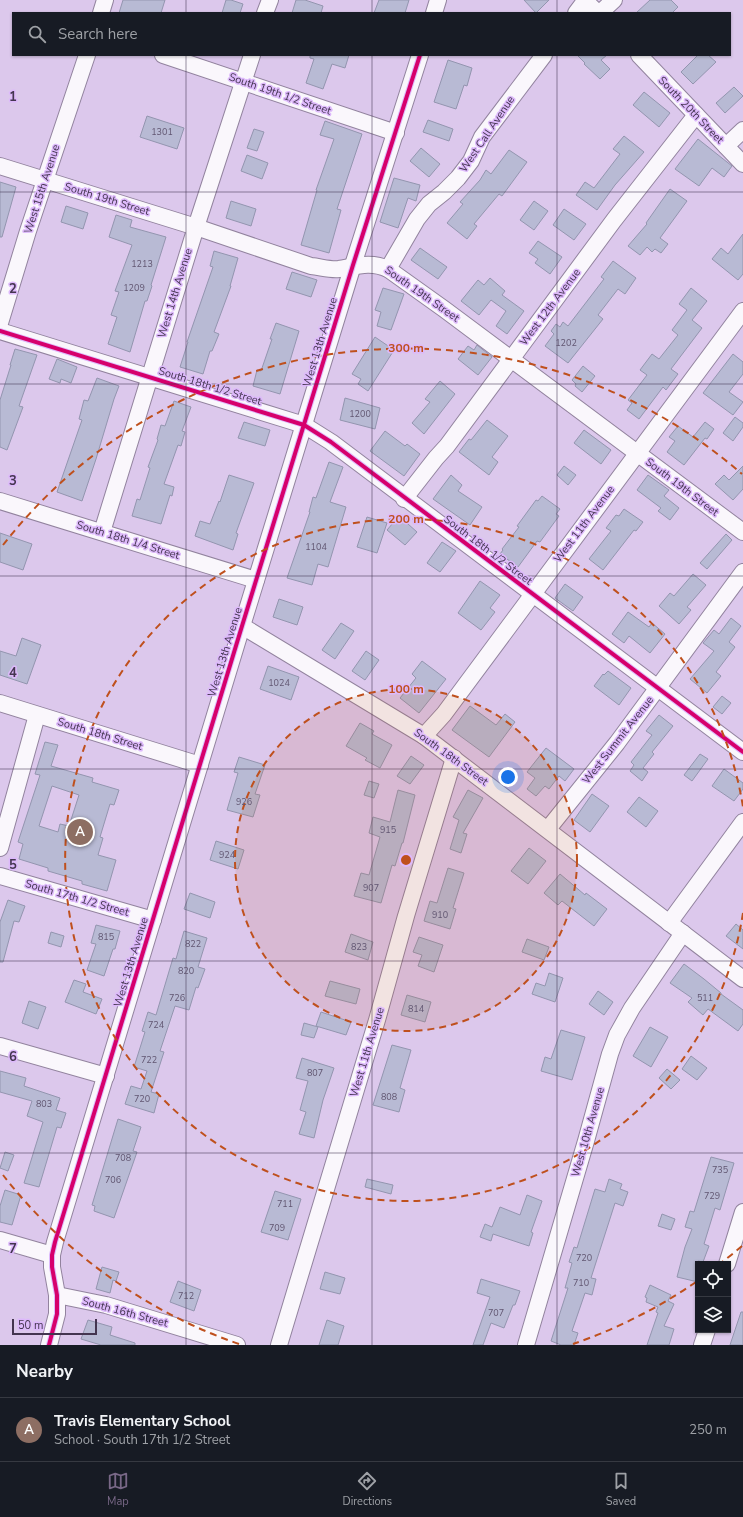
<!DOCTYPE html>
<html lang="en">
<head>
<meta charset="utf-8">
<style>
	body { margin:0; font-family:"Nunito Sans",sans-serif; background:#242831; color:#f1f3f6 }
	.controls { position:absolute; right:12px; bottom:12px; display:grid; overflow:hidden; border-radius:0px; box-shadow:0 1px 3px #0004 }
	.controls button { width:36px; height:36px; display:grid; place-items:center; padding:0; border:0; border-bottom:1px solid #363941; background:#171b24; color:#f1f3f6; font:20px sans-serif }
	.scale { position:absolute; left:12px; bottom:10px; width:85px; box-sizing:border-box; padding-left:4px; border:2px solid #443550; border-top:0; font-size:11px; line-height:14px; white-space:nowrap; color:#443550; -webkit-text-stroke:3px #ddb9fb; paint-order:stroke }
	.you { position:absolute; left:508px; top:777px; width:14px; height:14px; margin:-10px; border:3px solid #fff; border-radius:50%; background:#1a73e8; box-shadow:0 0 0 6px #1a73e833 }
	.badge { display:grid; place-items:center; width:26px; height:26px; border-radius:50%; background:#796887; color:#fff; font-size:13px; font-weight:700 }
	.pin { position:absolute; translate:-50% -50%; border:2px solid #fff; box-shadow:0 1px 4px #0006 }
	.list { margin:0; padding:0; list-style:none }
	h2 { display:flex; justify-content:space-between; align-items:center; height:52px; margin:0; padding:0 16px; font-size:17px }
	h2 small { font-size:13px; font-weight:400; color:#9ea1a6 }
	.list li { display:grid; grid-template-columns:26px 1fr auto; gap:12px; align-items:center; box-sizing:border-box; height:64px; padding:0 16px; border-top:1px solid #363941 }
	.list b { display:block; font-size:15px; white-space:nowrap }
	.list p { margin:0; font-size:13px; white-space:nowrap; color:#9ea1a6 }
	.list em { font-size:13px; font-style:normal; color:#9ea1a6 }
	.icon { flex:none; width:22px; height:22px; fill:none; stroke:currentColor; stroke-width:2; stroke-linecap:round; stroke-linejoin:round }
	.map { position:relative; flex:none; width:743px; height:1345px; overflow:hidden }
	.search { position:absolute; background:#171b24; box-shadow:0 1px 3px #0004; left:12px; right:12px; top:12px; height:44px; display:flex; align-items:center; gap:10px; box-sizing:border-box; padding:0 14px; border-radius:0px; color:#9ea1a6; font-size:15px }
	.sheet { height:116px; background:#171b24 }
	nav { display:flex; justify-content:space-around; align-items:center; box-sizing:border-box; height:56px; border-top:1px solid #363941; background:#171b24; font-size:11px; color:#9ea1a6 }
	nav a { display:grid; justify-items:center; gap:2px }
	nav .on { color:#796887 }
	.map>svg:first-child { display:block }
	.building { fill:#b8bad4; stroke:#9395af; fill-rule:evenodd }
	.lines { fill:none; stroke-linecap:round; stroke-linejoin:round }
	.minor-casing { stroke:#92839e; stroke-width:18 }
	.minor { stroke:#faf7fc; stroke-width:16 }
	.cycleway-casing { stroke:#ddb9fb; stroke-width:6 }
	.cycleway { stroke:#d6006c; stroke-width:4 }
	.grid { fill:none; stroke:#443550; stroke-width:1; stroke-opacity:0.55 }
	.ring { fill:none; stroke:#bf501d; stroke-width:2; stroke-dasharray:7 5 }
	.labels { text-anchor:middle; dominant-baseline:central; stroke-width:3; stroke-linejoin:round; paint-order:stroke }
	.number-label { font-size:9px; fill:#615671 }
	.street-label { font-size:11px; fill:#443550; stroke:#ddb9fb }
	.grid-label { font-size:13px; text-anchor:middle; font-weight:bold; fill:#443550; stroke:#ddb9fb; stroke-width:3; stroke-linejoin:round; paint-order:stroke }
	.centre { fill:#bf501d; stroke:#ddb9fb; stroke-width:2 }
	.ring-label { font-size:12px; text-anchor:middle; font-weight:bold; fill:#bf501d; stroke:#ddb9fb; stroke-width:3; stroke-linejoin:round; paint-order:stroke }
</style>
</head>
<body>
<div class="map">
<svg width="743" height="1345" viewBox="0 0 743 1345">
	<rect width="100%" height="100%" fill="#dcc8ec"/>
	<g class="building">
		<polygon points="123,0 165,0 161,13 119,13"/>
		<polygon points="226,0 231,0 243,4 240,13 222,13"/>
		<polygon points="296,0 305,0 323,6 321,13 292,13"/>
		<polygon points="379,0 409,0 405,13 374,13"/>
		<polygon points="524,0 549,0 536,13"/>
		<polygon points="650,0 671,0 678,7 672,13 636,13"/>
		<polygon points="310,55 349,55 345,68 332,64 323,89 306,83 314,59 310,58"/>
		<polygon points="577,55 607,55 601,60 610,69 600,79 584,64 585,63"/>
		<polygon points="698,55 708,55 716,62 693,84 681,72"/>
		<polygon points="448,60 472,68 467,86 464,85 456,109 434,102"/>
		<polygon points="734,87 743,96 725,113 716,103"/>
		<polygon points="644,92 670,113 659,127 633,105"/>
		<polygon points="147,116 184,128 177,149 140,137"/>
		<polygon points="428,120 453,129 449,141 423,132"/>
		<polygon points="325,121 362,134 337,209 341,210 329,253 301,245 317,190 316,190 334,139 320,135"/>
		<polygon points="254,129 264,132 257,151 247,148"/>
		<polygon points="624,136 644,152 615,185 597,210 576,195 585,182 594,188 620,154 613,149"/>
		<polygon points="698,139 732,166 724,177 712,168 699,186 675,169"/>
		<polygon points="421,148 440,164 429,177 410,161"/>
		<polygon points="509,150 527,162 502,196 499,194 474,224 477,226 467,239 447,223 463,204 460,202 480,180 486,170 491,174"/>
		<polygon points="247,155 268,163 262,179 241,171"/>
		<polygon points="394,178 420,185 416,201 408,198 398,228 380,222"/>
		<polygon points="0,182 16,187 2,237 0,237"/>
		<polygon points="670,189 687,201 660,238 668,244 661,253 655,249 652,252 647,247 640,255 628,246 647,224 646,223"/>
		<polygon points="231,201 256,209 251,226 226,218"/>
		<polygon points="534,201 548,211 534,230 520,220"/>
		<polygon points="66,206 88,213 83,229 61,222"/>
		<polygon points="564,209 586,224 574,240 553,225"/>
		<polygon points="116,215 132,220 130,227 166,237 151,285 152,286 147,301 145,301 130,352 108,344 117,317 111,315 119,292 115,291 132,245 109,237"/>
		<polygon points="743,234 743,274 738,280 712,259 721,248 728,254"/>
		<polygon points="538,241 562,257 550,274 535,263 538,259 529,253"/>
		<polygon points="420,248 447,267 438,279 411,260"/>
		<polygon points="214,251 238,258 230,286 231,286 214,332 219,334 212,351 210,351 203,374 180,367 188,342 187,342 213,267 210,266"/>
		<polygon points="613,261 636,278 625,294 618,289 598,315 603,319 568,363 545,346 554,334 551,331 556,324 560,327 563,322 568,326 604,279 601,277"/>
		<polygon points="292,272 317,280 311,297 286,289"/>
		<polygon points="490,278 505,291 502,295 524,311 507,334 496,326 506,311 491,300 479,315 461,301 478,280 484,285"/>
		<polygon points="383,288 404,294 391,330 377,326 381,312 375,310"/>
		<polygon points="691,288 707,301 692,320 702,328 671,369 678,374 666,390 663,387 639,419 627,410 632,403 628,400 647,375 640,370 652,354 659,359 678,335 672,330 687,310 679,304"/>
		<polygon points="276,323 299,331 280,394 253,386 257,370 261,371 272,339 270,339"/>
		<polygon points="375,337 394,350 368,391 358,384 361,379 352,374"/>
		<polygon points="477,345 492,357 478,375 458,359 468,346 474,350"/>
		<polygon points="15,349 37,355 19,406 23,407 7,450 0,447 0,400 11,365 10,365"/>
		<polygon points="733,354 743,362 743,374 729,392 743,402 733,415 703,393"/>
		<polygon points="57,359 77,367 71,383 61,379 60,383 49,379"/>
		<polygon points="583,366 595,376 582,392 575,386 576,384 572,380"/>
		<polygon points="97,378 119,386 114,399 96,459 82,501 57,492 82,420 79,419 84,400 88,401"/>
		<polygon points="440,381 455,394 424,434 412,423 430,402 425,399"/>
		<polygon points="345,398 380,408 375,429 340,420"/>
		<polygon points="174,401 191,407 182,431 185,432 181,446 178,445 164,484 174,487 172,496 170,495 161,524 132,516 137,499 140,500 150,468 148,467 158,440 157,439 161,425 165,426"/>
		<polygon points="735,417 743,423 743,427 733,441 723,433"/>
		<polygon points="487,420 508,436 492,457 498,462 489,475 459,452 469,439 471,440"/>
		<polygon points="244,422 270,430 265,446 238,438"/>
		<polygon points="705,422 714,429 707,439 705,438 684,465 667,452 675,441 669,437 678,426 693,437"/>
		<polygon points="584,430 611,450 601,464 574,443"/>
		<polygon points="385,431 405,446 407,444 420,454 404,476 370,451"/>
		<polygon points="329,462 343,467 330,502 346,507 328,567 318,564 312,585 287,578 310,512 309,512 313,497 316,498"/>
		<polygon points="564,466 576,475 568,485 557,475"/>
		<polygon points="743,466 743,489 733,500 715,484 724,475 729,480"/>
		<polygon points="229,475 254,483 236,533 238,534 233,550 195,536 200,521 210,524 219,501 220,502"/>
		<polygon points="451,475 462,485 458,491 482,507 470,525 433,499"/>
		<polygon points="648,475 669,490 664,496 679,508 670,520 658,511 661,508 637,490"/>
		<polygon points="542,496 560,509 556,514 559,516 540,542 537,541 518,567 500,554 503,550 502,549 519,527 517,526 536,500 538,501"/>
		<polygon points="624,509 643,522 636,531 634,530 603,570 589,559 611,531 606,528 616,515 619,516"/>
		<polygon points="399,516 417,532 405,545 387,530"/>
		<polygon points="367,517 387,523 377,553 357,547"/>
		<polygon points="0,533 32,544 23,570 0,562"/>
		<polygon points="726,534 732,540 707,569 700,563"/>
		<polygon points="442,542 456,551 440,572 427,563"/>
		<polygon points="693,574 706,585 687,607 691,610 679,624 659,606 670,593 674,596"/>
		<polygon points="480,581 500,595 490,608 495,612 481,630 458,613"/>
		<polygon points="565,584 583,597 573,611 555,598"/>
		<polygon points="279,599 303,607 297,625 273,617"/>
		<polygon points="628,612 649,627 652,623 665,634 650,653 629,636 624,643 612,634"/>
		<polygon points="731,618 741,626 729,642 735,647 716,672 721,676 707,693 690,679 714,651 703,643 714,630 719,634"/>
		<polygon points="341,623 354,631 335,659 322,650"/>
		<polygon points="22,638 41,645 27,684 0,675 0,651 16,656"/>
		<polygon points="366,651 379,660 365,680 352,671"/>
		<polygon points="422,661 446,679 419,713 400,698 416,678 412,674"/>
		<polygon points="268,666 299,677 291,700 260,689"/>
		<polygon points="608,671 631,688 619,705 594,686 603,674 604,675"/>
		<polygon points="722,696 731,703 722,714 713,707"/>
		<polygon points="470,706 496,725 505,714 515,722 489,757 452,730"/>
		<polygon points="659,715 673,726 652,752 654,754 643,768 648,772 642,781 630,771 634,765 631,762 652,735 646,731"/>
		<polygon points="360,723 374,731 372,734 392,745 380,768 365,760 367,758 346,746"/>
		<path d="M45 742 58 745 51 766 93 778 92 782 119 790 114 805 110 804 100 837 103 838 98 855 116 860 107 891 82 884V881L48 871V868L19 859 23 844 18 842 40 775 35 774ZM52 786 79 795 69 826 60 824 58 832 39 826Z"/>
		<polygon points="546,748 574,769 565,781 559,776 549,789 545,786 536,796 527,789 535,778 527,772"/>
		<polygon points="700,754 708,759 692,781 684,775"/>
		<polygon points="411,756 424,765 410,784 397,776"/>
		<polygon points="239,757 265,765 255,794 260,795 253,817 227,810 238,773 234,772"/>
		<polygon points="724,769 743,783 743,789 734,801 712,786"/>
		<polygon points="369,781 379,784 374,798 364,795"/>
		<polygon points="398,790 415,795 403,843 402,843 395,866 392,865 381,903 354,896 361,873 369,875 380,837 369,833 373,817 390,822"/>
		<polygon points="468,790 483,798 463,833 467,834 461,853 450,849 459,820 453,817"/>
		<polygon points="592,794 609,806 590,832 574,820"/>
		<polygon points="639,797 658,811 646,827 627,812"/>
		<polygon points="216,841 244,850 238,869 210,860"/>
		<polygon points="529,848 546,861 528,884 511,871"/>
		<polygon points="448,868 464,873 453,908 456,909 450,929 424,921 430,901 437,903"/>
		<polygon points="560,874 585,895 586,893 607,909 594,926 562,901 558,905 544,893"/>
		<polygon points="190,893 215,902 210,918 184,909"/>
		<polygon points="8,900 25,906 19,922 14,921 3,962 0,962 0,922"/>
		<polygon points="736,924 743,930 743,949 726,936"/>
		<polygon points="96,925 120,931 115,949 113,949 104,976 87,970 96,944 91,943"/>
		<polygon points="184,931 207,938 198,967 205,969 198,988 196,987 189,1010 175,1006 160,1051 164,1052 151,1092 159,1094 154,1113 125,1104 131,1086 141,1089 147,1071 134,1067 145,1032 142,1031 148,1012 156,1015 173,958 176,959"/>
		<polygon points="51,932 64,936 61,947 48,943"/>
		<polygon points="351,934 373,942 368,960 345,952"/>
		<polygon points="419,937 443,945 434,972 418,966 422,955 413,952"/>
		<polygon points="527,939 549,947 544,960 522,952"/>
		<polygon points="684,964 704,979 721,993 721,994 743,1010 743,1024 738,1031 708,1009 703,1015 688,1002 692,998 670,983"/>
		<polygon points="549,973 563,978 555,1002 532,994 536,983 545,986"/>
		<polygon points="74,980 86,984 83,992 102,999 96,1014 65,1002"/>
		<polygon points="330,981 360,989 356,1004 325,996"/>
		<polygon points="598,991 613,1002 604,1015 589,1004"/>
		<polygon points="407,995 431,1002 425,1022 401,1015"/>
		<polygon points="29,1001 46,1007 38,1029 22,1023"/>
		<polygon points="321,1012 351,1022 346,1035 316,1026"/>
		<polygon points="304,1023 318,1027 314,1038 301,1035"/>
		<polygon points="650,1027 668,1037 651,1067 633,1056"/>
		<polygon points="561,1030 585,1037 572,1080 541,1071 545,1057 551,1059"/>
		<polygon points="392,1045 411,1050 400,1088 405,1090 399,1112 373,1105"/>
		<polygon points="691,1056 707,1068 697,1080 682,1069"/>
		<polygon points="302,1058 334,1068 323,1100 314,1138 299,1134 306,1112 300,1110 308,1081 296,1078"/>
		<polygon points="667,1069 680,1080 671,1089 659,1078"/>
		<polygon points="0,1071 26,1078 24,1086 60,1098 56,1110 66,1113 61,1128 57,1127 39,1187 24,1183 43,1122 27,1116 32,1101 0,1092"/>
		<polygon points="118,1119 141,1127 133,1151 137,1152 114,1218 94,1211 95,1206 92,1205"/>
		<polygon points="5,1152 14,1155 8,1171 0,1168"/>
		<polygon points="711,1157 734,1163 720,1210 715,1208 704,1244 709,1246 703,1262 698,1261 698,1282 677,1277 685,1247 692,1229 685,1227 690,1211 694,1212"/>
		<polygon points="367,1179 393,1185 391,1194 365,1187"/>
		<polygon points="609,1179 622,1184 620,1189 628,1192 623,1206 615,1203 591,1278 596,1279 592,1295 585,1293 572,1331 578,1333 574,1345 561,1345 551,1341 568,1288 565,1288 572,1263 569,1262 574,1247 577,1248 595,1189 605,1192"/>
		<polygon points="5,1190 21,1195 12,1225 0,1222 0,1206"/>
		<polygon points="275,1191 301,1199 288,1240 261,1232"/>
		<polygon points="527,1195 542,1201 531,1232 533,1233 529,1246 493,1234 491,1241 480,1237 485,1224 492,1227 500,1207 520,1215"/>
		<polygon points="662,1214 675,1219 671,1230 658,1226"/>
		<polygon points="102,1267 119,1272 116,1281 113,1280 110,1293 96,1289"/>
		<polygon points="325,1272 345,1278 340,1294 320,1289"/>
		<polygon points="481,1279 520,1291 515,1305 513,1305 504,1328 491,1323 483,1345 473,1345 490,1297 477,1293"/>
		<polygon points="178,1281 201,1290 194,1311 170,1302"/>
		<polygon points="650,1285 671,1295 668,1301 674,1304 664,1326 674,1329 669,1345 647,1345 658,1313 656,1312 658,1307 646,1302 647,1298 645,1297"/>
		<polygon points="741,1312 743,1312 743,1345 730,1345"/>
		<polygon points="88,1320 112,1327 110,1335 135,1343 135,1345 101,1345 81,1339"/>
		<polygon points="327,1320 344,1326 338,1345 319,1345"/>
	</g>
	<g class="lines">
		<g class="minor-casing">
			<g id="minor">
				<polyline points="584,0 598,13"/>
				<polyline points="101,13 105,0"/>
				<polyline points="265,13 270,0"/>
				<polyline points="434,13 438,0"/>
				<polyline points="576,13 585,1"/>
				<polyline points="600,13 614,0"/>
				<polyline points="163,55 396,133"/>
				<polyline points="639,55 743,164"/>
				<polyline points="726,146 743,130"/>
				<path d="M0 166 196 227 311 266C321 267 330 270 339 269 357 266 371 261 388 269L444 309 743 532"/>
				<polyline points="388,269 417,219 429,204 444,192 458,178 471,161 482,137 544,55"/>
				<polyline points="0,323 28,231 87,55"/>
				<polyline points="0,331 304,425 331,442 743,752"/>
				<polyline points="404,499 436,458 447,446 614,220 696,115"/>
				<polyline points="0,501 256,580"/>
				<polyline points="102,532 196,227 252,55"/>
				<polyline points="242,626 424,736 743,979"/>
				<polyline points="0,703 200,765"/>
				<polyline points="424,736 444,714 743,311"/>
				<polyline points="548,829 617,743 743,572"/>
				<polyline points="0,848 37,715"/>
				<polyline points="0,876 153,920"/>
				<polyline points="669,923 743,822"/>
				<polyline points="0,1046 106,1076"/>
				<polyline points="0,1240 52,1255"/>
				<polyline points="727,1264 743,1212"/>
				<polyline points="57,1295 106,1305 237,1345"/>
				<polyline points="49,1345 57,1314 57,1295 52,1267 52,1255 55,1242 242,626 353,265 420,55"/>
				<polyline points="279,1345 377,1020 406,916 454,758"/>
				<polyline points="526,1345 586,1141 610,1054 617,1035 632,1008 683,933"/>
				<polyline points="702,1345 707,1330"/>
			</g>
		</g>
		<use href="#minor" class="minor"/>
		<g class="cycleway-casing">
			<g id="cycleway">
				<polyline points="0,331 304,425 331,442 743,752"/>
				<polyline points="49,1345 57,1314 57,1295 52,1267 52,1255 55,1242 242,626 353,265 420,55"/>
			</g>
		</g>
		<use href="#cycleway" class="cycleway"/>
	</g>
	<path class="grid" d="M186 0V13M372 0V13M557 0V13M186 55V1345M372 55V1345M557 55V1345M0 192H743M0 384H743M0 576H743M0 769H743M0 961H743M0 1153H743"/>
	<circle cx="406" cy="860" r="171" fill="#bf501d" fill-opacity=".12"/>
	<g class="ring">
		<circle cx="406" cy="860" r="171"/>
		<path d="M743 913A341 341 0 1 1 743 807"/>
		<path d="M742 1246A512 512 0 0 1 721 1263M696 1282A512 512 0 0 1 573 1344M239 1344A512 512 0 0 1 3 1175M3 545A512 512 0 0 1 742 474"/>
	</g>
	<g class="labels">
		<g class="number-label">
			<text x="162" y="132">1301</text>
			<text x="142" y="264">1213</text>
			<text x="134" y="288">1209</text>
			<text x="566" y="343">1202</text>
			<text x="360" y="414">1200</text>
			<text x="316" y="547">1104</text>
			<text x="279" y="683">1024</text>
			<text x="244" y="802">926</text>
			<text x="388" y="830">915</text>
			<text x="227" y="855">924</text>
			<text x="371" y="888">907</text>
			<text x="440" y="915">910</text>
			<text x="106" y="937">815</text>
			<text x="193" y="944">822</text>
			<text x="359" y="947">823</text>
			<text x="186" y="971">820</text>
			<text x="177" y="998">726</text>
			<text x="705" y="998">511</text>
			<text x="416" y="1009">814</text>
			<text x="156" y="1025">724</text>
			<text x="149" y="1060">722</text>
			<text x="315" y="1073">807</text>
			<text x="389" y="1097">808</text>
			<text x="142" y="1099">720</text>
			<text x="44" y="1104">803</text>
			<text x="123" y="1158">708</text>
			<text x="720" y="1170">735</text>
			<text x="113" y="1180">706</text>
			<text x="712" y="1196">729</text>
			<text x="285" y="1204">711</text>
			<text x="277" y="1228">709</text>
			<text x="584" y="1258">720</text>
			<text x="581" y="1283">710</text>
			<text x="186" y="1296">712</text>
			<text x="496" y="1313">707</text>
		</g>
		<g class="street-label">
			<text transform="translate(280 94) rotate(19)">South 19th 1/2 Street</text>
			<text transform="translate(691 110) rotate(46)">South 20th Street</text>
			<text transform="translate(487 134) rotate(-56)">West Call Avenue</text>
			<text transform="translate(42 189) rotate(-72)">West 15th Avenue</text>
			<text transform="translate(107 199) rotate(17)">South 19th Street</text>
			<text transform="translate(175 293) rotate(-73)">West 14th Avenue</text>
			<text transform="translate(422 294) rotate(35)">South 19th Street</text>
			<text transform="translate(550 307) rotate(-53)">West 12th Avenue</text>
			<text transform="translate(320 342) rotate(-73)">West 13th Avenue</text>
			<text transform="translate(210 386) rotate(17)">South 18th 1/2 Street</text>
			<text transform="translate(682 487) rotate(37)">South 19th Street</text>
			<text transform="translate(584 524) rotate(-53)">West 11th Avenue</text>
			<text transform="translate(128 540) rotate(17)">South 18th 1/4 Street</text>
			<text transform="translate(488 550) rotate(37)">South 18th 1/2 Street</text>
			<text transform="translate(225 652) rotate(-73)">West 13th Avenue</text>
			<text transform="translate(100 734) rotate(17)">South 18th Street</text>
			<text transform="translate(618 740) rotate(-52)">West Summit Avenue</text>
			<text transform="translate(451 757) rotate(36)">South 18th Street</text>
			<text transform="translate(77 898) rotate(16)">South 17th 1/2 Street</text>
			<text transform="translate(131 962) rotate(-73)">West 13th Avenue</text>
			<text transform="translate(367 1052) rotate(-73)">West 11th Avenue</text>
			<text transform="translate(588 1132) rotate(-74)">West 10th Avenue</text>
			<text transform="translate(125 1312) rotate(15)">South 16th Street</text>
		</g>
	</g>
	<g class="grid-label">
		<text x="13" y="101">1</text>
		<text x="13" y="293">2</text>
		<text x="13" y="485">3</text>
		<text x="13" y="677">4</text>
		<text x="13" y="869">5</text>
		<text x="13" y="1061">6</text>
		<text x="13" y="1253">7</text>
	</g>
	<circle cx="406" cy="860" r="6" class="centre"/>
	<g class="ring-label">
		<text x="406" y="352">300 m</text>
		<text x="406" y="523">200 m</text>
		<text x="406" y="693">100 m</text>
	</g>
</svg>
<div class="controls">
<button><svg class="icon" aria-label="locate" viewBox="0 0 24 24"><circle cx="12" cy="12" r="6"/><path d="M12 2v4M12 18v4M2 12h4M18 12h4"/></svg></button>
<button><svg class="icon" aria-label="layers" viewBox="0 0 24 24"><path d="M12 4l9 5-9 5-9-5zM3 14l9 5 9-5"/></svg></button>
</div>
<div class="scale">50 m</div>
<div class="you"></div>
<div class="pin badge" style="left:80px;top:832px;background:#8d6e63">A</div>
<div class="search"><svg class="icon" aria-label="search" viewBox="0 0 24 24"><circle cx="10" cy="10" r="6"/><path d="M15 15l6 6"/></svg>Search here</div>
</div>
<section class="sheet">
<h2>Nearby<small></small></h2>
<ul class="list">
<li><span class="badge" style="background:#8d6e63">A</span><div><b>Travis Elementary School</b><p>School · South 17th 1/2 Street</p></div><em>250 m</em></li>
</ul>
</section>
<nav>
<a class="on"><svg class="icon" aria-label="map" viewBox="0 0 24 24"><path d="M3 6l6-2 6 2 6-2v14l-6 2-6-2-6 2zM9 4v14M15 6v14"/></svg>Map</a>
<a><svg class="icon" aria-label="directions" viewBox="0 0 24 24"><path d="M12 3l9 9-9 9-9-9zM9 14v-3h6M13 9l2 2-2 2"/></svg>Directions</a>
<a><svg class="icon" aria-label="saved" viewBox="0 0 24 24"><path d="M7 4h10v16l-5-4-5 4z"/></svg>Saved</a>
</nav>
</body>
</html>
